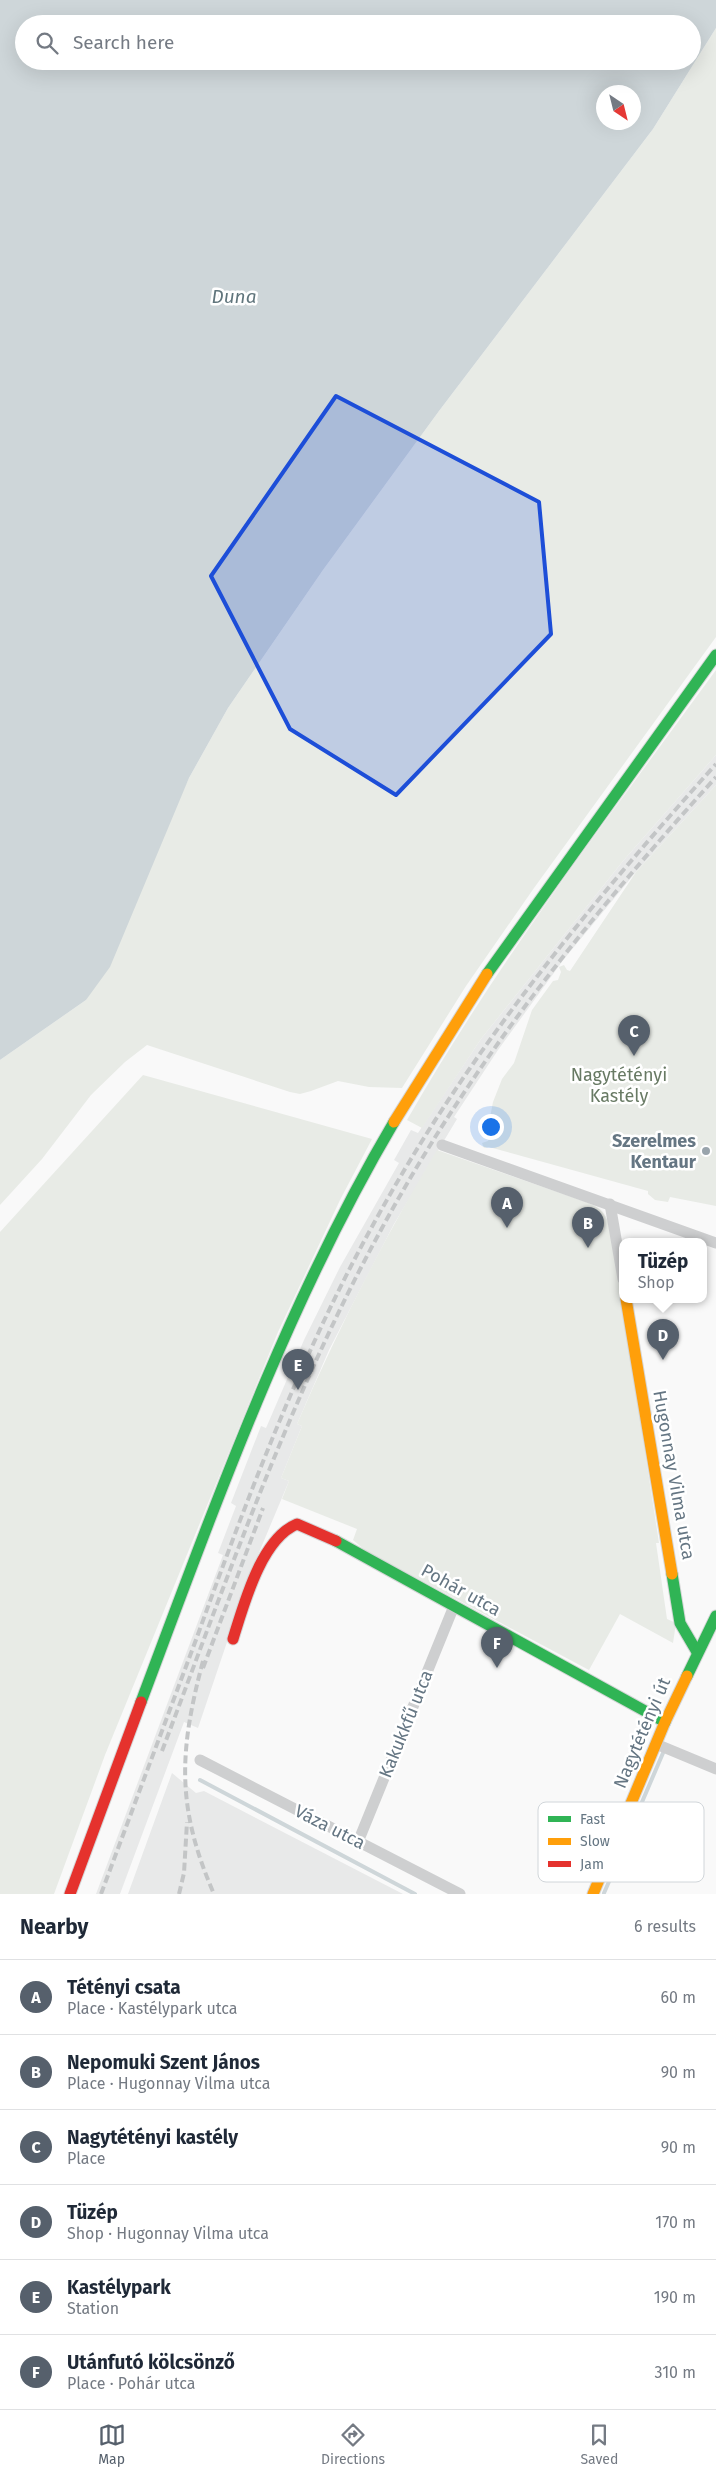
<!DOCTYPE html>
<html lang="en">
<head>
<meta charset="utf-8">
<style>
	body { margin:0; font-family:"Fira Sans",sans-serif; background:#f2f2f3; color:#1f2937 }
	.compass { position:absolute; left:596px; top:85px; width:45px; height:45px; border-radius:50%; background:#fff; box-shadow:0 5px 20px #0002; rotate:145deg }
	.you { position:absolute; left:490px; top:1126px; width:18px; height:18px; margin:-12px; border:4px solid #fff; border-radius:50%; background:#1a73e8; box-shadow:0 0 0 8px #1a73e833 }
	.badge { display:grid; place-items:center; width:32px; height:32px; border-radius:50%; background:#56606c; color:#fff; font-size:16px; font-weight:700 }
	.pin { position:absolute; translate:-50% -41px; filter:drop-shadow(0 1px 2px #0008) }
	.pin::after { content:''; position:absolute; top:26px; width:18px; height:15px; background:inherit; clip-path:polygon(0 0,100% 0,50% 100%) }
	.popup { position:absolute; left:619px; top:1238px; width:88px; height:65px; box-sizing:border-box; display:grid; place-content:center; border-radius:10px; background:#fff; filter:drop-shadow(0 1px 4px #0005); font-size:16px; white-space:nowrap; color:#747a83 }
	.popup b { font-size:19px; color:#1f2937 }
	.popup::after { content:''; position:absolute; left:50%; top:100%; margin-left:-10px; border:10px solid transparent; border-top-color:#fff }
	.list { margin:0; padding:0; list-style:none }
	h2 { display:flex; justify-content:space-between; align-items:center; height:65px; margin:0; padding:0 20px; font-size:21px }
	h2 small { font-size:16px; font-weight:400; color:#747a83 }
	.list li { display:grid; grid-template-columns:32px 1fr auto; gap:15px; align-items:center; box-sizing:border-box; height:75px; padding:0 20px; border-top:1px solid #e0e1e3 }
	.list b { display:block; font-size:19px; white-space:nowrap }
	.list p { margin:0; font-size:16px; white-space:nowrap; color:#747a83 }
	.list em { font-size:16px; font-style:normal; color:#747a83 }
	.icon { flex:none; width:28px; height:28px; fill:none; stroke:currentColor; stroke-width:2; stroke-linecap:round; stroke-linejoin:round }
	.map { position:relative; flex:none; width:716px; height:1894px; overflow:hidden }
	.search { position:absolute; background:#fff; box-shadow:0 5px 20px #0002; left:15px; right:15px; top:15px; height:55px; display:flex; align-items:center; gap:12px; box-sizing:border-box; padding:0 18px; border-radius:28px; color:#747a83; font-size:19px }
	.sheet { height:515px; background:#fff }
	nav { display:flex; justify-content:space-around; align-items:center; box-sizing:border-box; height:70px; border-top:1px solid #e0e1e3; background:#fff; font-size:14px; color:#747a83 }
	nav a { display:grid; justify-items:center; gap:2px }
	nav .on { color:#56606c }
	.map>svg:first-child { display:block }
	.built { fill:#e8e9e9 }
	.green { fill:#e8ebe6 }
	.water { fill:#ced6d9; fill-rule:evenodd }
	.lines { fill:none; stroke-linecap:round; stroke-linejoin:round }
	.stream { stroke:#ced6d9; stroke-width:4 }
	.fast-casing { stroke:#d5d6d7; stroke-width:13 }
	.slow-casing { stroke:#d5d6d7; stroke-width:13 }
	.jam-casing { stroke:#d5d6d7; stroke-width:13 }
	.street { stroke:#cecfd0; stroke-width:11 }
	.fast { stroke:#30b455; stroke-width:11 }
	.slow { stroke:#ff9f0a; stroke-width:11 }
	.jam { stroke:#e5322d; stroke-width:11 }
	.rail { stroke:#c3c5c6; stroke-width:4; stroke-dasharray:8 4; stroke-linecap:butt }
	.marked { fill:#1d4ed8; fill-opacity:0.2; stroke:#1d4ed8; stroke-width:4; stroke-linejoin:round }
	.poi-dot { fill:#99a4ac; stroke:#fff; stroke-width:2 }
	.labels { text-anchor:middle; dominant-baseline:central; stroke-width:5; stroke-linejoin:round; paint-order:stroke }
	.park-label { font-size:18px; fill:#687a64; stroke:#fff }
	.poi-label { font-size:18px; font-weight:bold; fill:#657683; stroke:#fff; text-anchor:end }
	.street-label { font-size:18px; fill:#657683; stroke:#fff }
	.water-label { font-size:19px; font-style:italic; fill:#60757c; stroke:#fff }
	.key { fill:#fff; stroke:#d1d6da; stroke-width:1 }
	.key-label { font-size:14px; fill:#657683 }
</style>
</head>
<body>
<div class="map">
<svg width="716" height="1894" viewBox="0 0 716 1894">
	<rect width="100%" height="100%" fill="#f9f9f9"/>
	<g class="built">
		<polygon points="716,755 716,785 636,872 564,959 498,1050 454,1117 457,1119 394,1224 329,1350 297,1424 302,1426 281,1478 289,1481 250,1574 198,1728 184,1722 120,1894 96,1894 223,1555 218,1553 236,1506 231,1503 261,1426 266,1428 304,1340 340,1267 399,1163 394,1160 411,1130 418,1133 481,1039 623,861"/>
		<polygon points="172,1773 196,1793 204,1791 403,1894 128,1894"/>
	</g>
	<g class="green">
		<polygon points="716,28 716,637 534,888 466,986 402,1088 369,1087 338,1081 311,1091 300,1094 290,1092 147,1045 125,1062 91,1095 42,1159 0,1205 0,1060 86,1000 189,778 228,708 323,570 439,411 653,129"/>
		<path d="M716 670V755L623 861 481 1039 422 1128 407 1120C498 961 609 817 716 670Z"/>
		<polygon points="716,785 716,1206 670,1197 668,1202 655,1200 648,1194 648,1191 489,1147 484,1148 482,1143 488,1141 491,1134 488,1128 493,1102 502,1079 514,1063 532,1010 553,981 558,980 561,972 559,967 564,965 567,970 570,971 636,872"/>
		<polygon points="143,1075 372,1139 340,1200 278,1332 105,1755 54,1894 0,1894 0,1232"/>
		<path d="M437 1150 586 1202C602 1208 605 1213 611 1229L659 1543H656L667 1619 676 1623 673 1643 620 1614 589 1670 366 1551 353 1540 357 1529 282 1499 289 1481 281 1478 302 1426 297 1424C338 1329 384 1238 437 1150Z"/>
	</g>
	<path class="water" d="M0 0H716V28L653 129 439 411 323 570 228 708 189 778 110 967 86 1000 0 1060ZM24 24H692V61H24ZM604 92H634V122H604Z"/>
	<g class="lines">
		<g class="stream">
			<polyline points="200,1780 415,1894"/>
			<polyline points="633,1823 663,1753"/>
			<polyline points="625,1843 629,1833"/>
			<polyline points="615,1866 621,1852"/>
			<polyline points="604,1893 611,1877"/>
		</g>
		<g class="fast-casing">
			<g id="fast">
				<polyline points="487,974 716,655"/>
				<polyline points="336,1541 665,1722"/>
				<polyline points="672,1574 680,1623 697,1652"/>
				<polyline points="687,1676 716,1616"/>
				<path d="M141 1702C215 1505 287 1303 394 1122"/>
			</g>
		</g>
		<g class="slow-casing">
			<g id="slow">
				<polyline points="394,1122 487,974"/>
				<polyline points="626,1299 672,1574"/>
				<polyline points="593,1894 665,1722 687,1676"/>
			</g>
		</g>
		<g class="jam-casing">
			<g id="jam">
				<path d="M233 1639C244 1604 261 1539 297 1524L336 1541"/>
				<polyline points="70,1894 141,1702"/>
			</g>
		</g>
		<g class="street">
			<polyline points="442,1145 716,1243"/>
			<polyline points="610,1204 623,1279"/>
			<polyline points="656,1744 716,1769"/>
			<polyline points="200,1760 460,1894"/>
			<polyline points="358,1842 454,1606"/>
		</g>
		<use href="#fast" class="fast"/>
		<use href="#slow" class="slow"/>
		<use href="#jam" class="jam"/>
		<g class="rail">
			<path d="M203 1661C179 1751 176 1807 214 1894"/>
			<polyline points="203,1668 263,1508"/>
			<path d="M162 1751C229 1574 291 1394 382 1228 474 1059 588 919 716 777"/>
			<path d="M101 1894C133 1808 165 1723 197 1637 248 1496 301 1355 374 1223 467 1053 587 908 716 764"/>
			<polyline points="179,1894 184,1873 187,1822"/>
		</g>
	</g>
	<path class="marked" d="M336 396 539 502 551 634 396 795 290 729 211 576Z"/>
	<circle class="poi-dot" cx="706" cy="1151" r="5"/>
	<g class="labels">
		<g class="park-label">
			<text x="619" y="1075">Nagytétényi<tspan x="619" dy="21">Kastély</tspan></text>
		</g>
		<g class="poi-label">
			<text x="696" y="1141">Szerelmes<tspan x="696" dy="21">Kentaur</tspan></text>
		</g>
		<g class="street-label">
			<text transform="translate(674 1475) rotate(80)">Hugonnay Vilma utca</text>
			<text transform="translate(461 1590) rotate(29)">Pohár utca</text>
			<text transform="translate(406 1724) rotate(-68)">Kakukkfű utca</text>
			<text transform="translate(642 1733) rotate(-67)">Nagytétényi út</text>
			<text transform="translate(330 1827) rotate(27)">Váza utca</text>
		</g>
		<g class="water-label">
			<text x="234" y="296">Duna</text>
		</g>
	</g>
	<rect x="538" y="1802" width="166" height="80" rx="8" class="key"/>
	<rect x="548" y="1816" width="23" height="6" fill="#30b455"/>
	<rect x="548" y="1838" width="23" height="7" fill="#ff9f0a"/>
	<rect x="548" y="1861" width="23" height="6" fill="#e5322d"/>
	<g class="key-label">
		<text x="580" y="1824">Fast</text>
		<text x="580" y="1846">Slow</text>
		<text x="580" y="1869">Jam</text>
	</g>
</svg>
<svg class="compass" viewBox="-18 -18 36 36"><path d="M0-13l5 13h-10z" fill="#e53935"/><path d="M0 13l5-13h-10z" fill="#747a83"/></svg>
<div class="you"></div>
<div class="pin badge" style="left:507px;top:1228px">A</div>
<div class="pin badge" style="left:588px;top:1248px">B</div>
<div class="pin badge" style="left:634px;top:1056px">C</div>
<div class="pin badge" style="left:663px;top:1360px">D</div>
<div class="popup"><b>Tüzép</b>Shop</div>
<div class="pin badge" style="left:298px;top:1390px">E</div>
<div class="pin badge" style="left:497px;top:1668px">F</div>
<div class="search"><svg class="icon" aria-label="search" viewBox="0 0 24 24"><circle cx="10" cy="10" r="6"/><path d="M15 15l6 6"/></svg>Search here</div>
</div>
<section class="sheet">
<h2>Nearby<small>6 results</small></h2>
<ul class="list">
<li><span class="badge">A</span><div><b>Tétényi csata</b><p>Place · Kastélypark utca</p></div><em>60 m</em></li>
<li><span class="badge">B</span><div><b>Nepomuki Szent János</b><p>Place · Hugonnay Vilma utca</p></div><em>90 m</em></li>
<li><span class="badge">C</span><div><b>Nagytétényi kastély</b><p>Place</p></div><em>90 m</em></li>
<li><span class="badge">D</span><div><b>Tüzép</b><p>Shop · Hugonnay Vilma utca</p></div><em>170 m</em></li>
<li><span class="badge">E</span><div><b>Kastélypark</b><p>Station</p></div><em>190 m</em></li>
<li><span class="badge">F</span><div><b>Utánfutó kölcsönző</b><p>Place · Pohár utca</p></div><em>310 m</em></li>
</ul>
</section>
<nav>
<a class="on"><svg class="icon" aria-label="map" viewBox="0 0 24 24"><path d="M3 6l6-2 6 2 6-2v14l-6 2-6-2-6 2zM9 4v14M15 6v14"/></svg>Map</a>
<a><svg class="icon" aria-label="directions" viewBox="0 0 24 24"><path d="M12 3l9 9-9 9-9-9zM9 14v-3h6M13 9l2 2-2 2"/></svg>Directions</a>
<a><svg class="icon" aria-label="saved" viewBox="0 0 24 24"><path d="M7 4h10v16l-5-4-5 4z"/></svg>Saved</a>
</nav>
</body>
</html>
